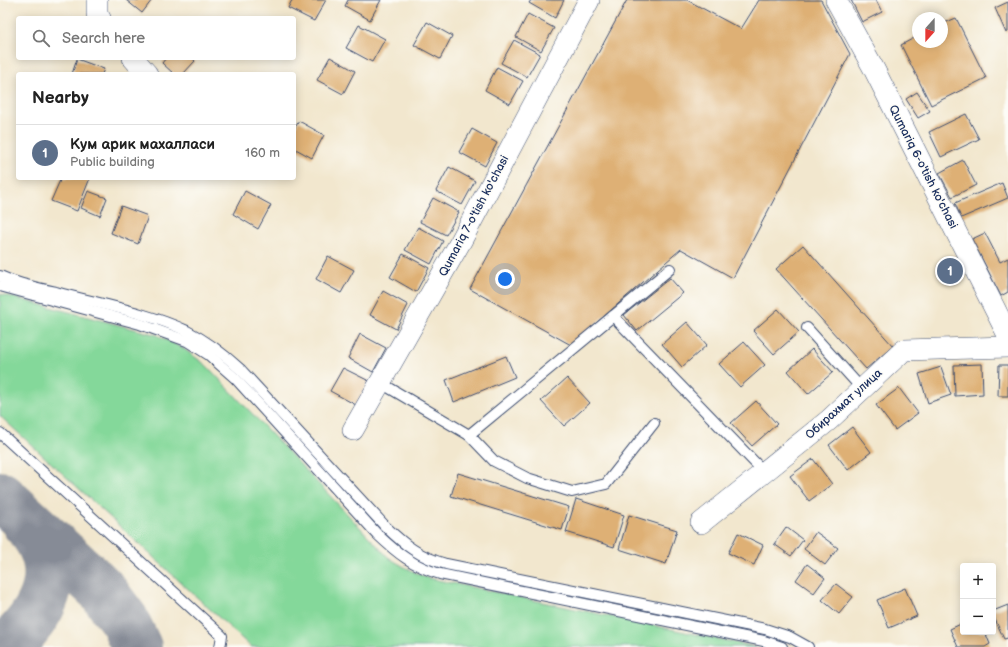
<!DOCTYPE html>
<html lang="en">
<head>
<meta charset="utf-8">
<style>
	body { margin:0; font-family:"Balsamiq Sans",sans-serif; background:#f2f2f2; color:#222 }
	.controls { position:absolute; right:12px; bottom:12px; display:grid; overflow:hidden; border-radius:4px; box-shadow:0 2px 10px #0003 }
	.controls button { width:36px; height:36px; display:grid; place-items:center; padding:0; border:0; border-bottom:1px solid #e0e0e0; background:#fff; color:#222; font:20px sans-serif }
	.compass { position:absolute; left:912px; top:12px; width:36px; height:36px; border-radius:50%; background:#fff; box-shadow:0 2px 10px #0003; rotate:201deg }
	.you { position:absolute; left:505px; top:279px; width:14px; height:14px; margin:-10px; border:3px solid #fff; border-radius:50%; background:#1a73e8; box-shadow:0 0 0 6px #1a73e833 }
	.badge { display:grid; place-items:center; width:26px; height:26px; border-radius:50%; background:#b5179e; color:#fff; font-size:13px; font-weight:700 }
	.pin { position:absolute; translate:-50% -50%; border:2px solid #fff; box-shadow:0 1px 4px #0006 }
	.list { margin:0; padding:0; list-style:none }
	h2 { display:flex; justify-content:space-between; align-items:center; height:52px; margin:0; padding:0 16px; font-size:17px }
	h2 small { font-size:13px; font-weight:400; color:#767676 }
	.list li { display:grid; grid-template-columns:26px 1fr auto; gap:12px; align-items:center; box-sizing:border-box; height:56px; padding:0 16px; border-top:1px solid #e0e0e0 }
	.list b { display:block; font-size:15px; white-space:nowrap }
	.list p { margin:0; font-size:13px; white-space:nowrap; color:#767676 }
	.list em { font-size:13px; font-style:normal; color:#767676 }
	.icon { flex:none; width:22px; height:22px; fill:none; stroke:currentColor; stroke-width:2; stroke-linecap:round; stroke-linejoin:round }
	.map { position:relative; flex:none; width:1008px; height:647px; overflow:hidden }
	.search { position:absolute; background:#fff; box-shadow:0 2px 10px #0003; left:16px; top:16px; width:280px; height:44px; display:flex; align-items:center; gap:10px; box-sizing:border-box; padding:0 14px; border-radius:4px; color:#767676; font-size:15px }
	.panel { position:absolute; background:#fff; box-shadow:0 2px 10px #0003; left:16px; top:72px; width:280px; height:108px; border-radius:4px }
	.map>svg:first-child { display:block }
	.green { fill:#84d89a; stroke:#50847c }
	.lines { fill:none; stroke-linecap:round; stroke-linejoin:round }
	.taxiway { stroke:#868b96; stroke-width:50 }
	.building { fill:#deb075 }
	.lane-casing { stroke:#3b4b6f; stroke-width:12 }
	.street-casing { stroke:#3b4b6f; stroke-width:22 }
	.lane { stroke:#fff; stroke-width:10 }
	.street { stroke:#fff; stroke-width:21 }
	.labels { text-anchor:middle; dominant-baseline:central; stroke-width:3; stroke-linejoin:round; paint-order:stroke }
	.street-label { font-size:12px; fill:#1b2f5e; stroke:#fdfcf7 }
</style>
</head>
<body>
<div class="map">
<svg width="1008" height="647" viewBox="0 0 1008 647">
	<rect width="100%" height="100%" fill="#fdfcf7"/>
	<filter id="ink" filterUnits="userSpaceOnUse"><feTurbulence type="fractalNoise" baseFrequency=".025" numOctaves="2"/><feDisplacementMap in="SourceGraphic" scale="8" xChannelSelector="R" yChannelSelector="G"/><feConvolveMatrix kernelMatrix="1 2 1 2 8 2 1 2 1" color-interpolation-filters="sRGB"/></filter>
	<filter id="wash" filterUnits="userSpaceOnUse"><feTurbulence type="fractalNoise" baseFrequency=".012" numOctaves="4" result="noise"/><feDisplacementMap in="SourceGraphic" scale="16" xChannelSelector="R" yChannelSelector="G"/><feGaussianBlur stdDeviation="0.9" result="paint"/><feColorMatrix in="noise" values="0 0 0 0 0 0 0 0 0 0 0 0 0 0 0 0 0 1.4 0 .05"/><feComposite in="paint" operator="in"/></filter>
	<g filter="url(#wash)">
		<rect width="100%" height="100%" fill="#f2e7ce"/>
		<path class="green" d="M0 294 157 335 184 349 206 365 388 557C401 566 414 572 428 578L756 647H251L0 416Z"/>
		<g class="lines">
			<g class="taxiway">
				<polyline points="0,496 100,588 124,620 137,647"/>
				<path d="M7 647C47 611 67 567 26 523"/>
			</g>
		</g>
		<g id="blocks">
			<g class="building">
				<polygon points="126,0 152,0 142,13"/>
				<polygon points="292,0 326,0 314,21 288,8"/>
				<polygon points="348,0 381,0 370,20 345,6"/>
				<polygon points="531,0 564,0 555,18 529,3"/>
				<polygon points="627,0 687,0 741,29 759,0 821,0 850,54 733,278 681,249 571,345 470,289"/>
				<polygon points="851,0 876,0 882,12 862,22"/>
				<polygon points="1008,2 1008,32 1006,33 995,8"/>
				<polygon points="528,14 554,28 541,51 516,37"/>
				<polygon points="956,18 986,78 931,105 901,45 918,36 918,42 942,42 942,24"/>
				<polygon points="427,22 452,36 440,59 414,45"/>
				<polygon points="359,25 385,39 372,62 346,48"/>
				<polygon points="514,40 540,54 527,77 501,63"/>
				<polygon points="330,57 355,71 343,94 317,80"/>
				<polygon points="166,58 192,58 195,61 183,74 174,74 162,63"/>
				<polygon points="77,59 104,69 102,74 72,74"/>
				<polygon points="497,67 523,81 510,104 485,90"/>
				<polygon points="917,92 930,111 918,118 906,99"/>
				<polygon points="966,114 979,139 941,157 929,132"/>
				<polygon points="299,121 324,135 312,158 294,148 294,129"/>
				<polygon points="472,129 497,143 485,166 459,152"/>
				<polygon points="963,160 976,185 952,197 939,173"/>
				<polygon points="449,167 475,181 462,205 436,191"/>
				<polygon points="61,178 90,178 77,211 51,201"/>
				<polygon points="1002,183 1008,198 961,218 955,203"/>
				<polygon points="88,191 107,198 100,216 81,208"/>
				<polygon points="245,191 271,205 258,229 233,214"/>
				<polygon points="433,198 459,212 446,235 420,222"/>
				<polygon points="121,206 148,216 138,244 111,233"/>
				<polygon points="418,227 443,241 431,264 405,250"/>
				<polygon points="985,233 1000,262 1008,258 1008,292 1001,296 972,239"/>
				<polygon points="803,245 893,346 866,369 776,269"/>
				<polygon points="403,254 429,268 416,292 390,277"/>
				<polygon points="328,256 354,270 341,293 316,279"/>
				<polygon points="670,278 683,293 637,331 624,315"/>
				<polygon points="383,291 408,305 396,329 370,315"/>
				<polygon points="778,309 799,332 774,354 753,331"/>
				<polygon points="687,322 707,345 682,367 662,344"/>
				<polygon points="360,334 386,348 373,372 348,358"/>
				<polygon points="744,342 765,365 740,387 719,364"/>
				<polygon points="812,349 833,372 808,394 788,371"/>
				<polygon points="506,356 515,377 454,402 446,380"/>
				<polygon points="982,364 983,394 955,396 954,365"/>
				<polygon points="999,365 1008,365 1008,396 998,396"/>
				<polygon points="941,367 951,395 928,403 919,374"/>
				<polygon points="343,368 369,381 356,405 330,391"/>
				<polygon points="567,378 590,403 564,426 541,401"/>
				<polygon points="899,388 918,413 895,430 876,405"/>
				<polygon points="756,401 777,424 752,446 731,423"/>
				<polygon points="852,427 871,452 848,470 829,445"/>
				<polygon points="813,459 832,484 809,501 790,476"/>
				<polygon points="458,473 569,507 562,530 451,496"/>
				<polygon points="576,499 624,515 614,547 566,532"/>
				<polygon points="629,515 677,530 666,564 619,549"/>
				<polygon points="786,527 803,540 791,556 774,544"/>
				<polygon points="816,532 838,548 825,565 804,549"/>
				<polygon points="738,533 763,545 754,565 728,553"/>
				<polygon points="807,564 825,578 814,593 796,580"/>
				<polygon points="836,584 853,597 839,614 822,600"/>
				<polygon points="905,588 917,616 889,628 877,600"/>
				<polygon points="1008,605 1008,638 1004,639 993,615 993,611"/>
				<polygon points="963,623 963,632 985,632 990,644 985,647 958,647 950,629"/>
			</g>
		</g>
	</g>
	<g filter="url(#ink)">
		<use href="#blocks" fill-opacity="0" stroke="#3b4b6f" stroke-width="1"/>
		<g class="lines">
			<g class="lane-casing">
				<g id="lane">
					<path d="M0 276C17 284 37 288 56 292 99 304 146 312 187 331 207 341 225 355 241 370L385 526C405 545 419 557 446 564L765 629 790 637 808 647"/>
					<path d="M0 286 140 324 187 341 209 355 235 378 377 534C397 553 413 566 440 574L764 641 782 647"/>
					<polyline points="613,316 764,472"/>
					<polyline points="807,328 862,389"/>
					<polyline points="381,383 469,435 670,269"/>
					<polyline points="0,433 222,636 220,647"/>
					<polyline points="469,435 494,461 527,478 572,492 606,484 654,423"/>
				</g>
			</g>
			<g class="street-casing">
				<g id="street">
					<polyline points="97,0 97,14 100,18"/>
					<polyline points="836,0 874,69 1008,335"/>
					<polyline points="133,58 147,74"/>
					<polyline points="353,430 461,241 589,0"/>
					<polyline points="701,523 829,420 904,350 1008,347"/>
				</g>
			</g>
			<use href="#lane" class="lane"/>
			<use href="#street" class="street"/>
		</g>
	</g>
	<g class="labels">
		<g class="street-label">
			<text transform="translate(923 167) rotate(63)">Qumariq 6-o'tish ko'chasi</text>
			<text transform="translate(474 216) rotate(-62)">Qumariq 7-o'tish ko'chasi</text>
			<text transform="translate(844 404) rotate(-42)">Обирахмат улица</text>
		</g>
	</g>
</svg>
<div class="controls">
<button>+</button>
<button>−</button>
</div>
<svg class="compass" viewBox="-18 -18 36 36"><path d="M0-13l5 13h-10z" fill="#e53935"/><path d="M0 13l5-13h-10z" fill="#767676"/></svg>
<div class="you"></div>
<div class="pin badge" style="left:950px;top:271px;background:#5c6f8a">1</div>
<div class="search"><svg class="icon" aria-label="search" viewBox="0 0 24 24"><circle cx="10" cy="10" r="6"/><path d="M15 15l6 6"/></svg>Search here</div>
<section class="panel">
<h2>Nearby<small></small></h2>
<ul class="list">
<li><span class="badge" style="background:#5c6f8a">1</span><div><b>Кум арик махалласи</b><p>Public building</p></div><em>160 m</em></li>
</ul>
</section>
</div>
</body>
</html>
